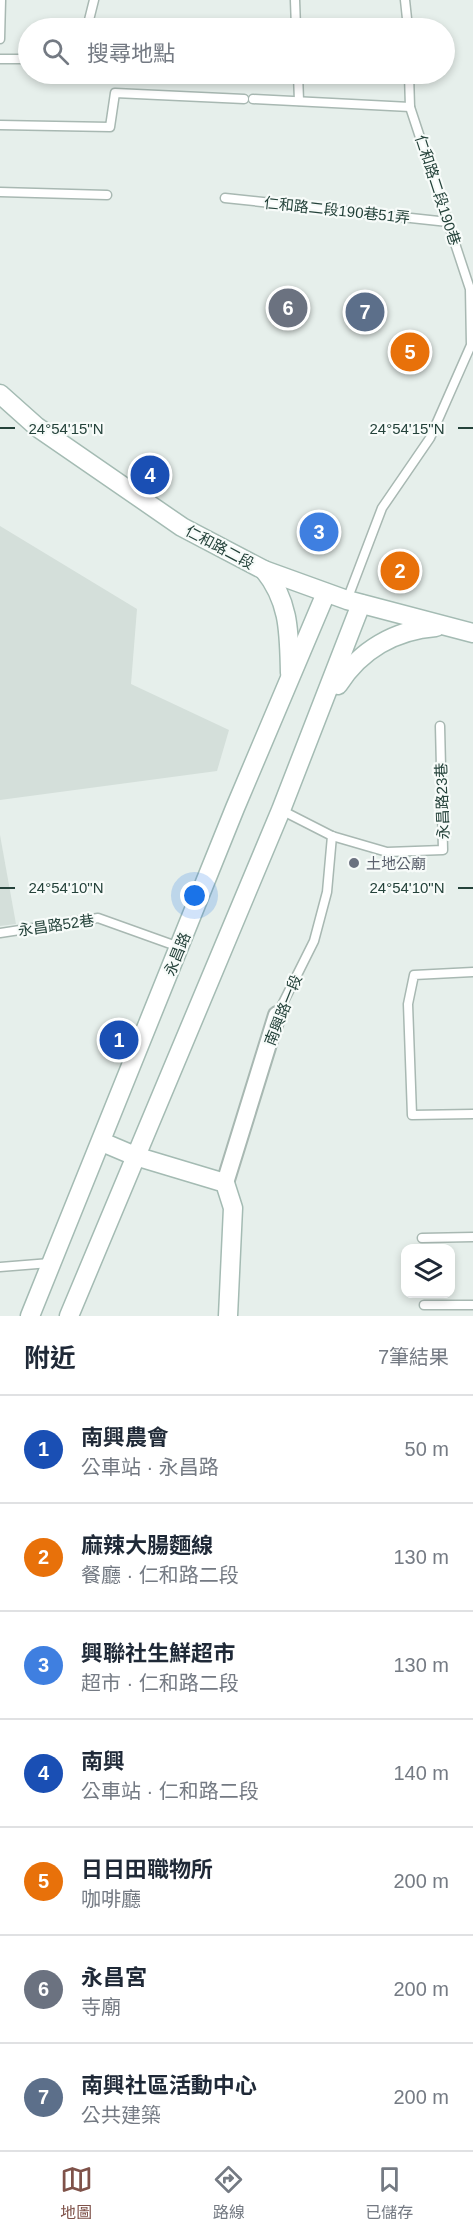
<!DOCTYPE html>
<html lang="zh-TW">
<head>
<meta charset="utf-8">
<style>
	body { margin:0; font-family:Arial,"Noto Sans TC",sans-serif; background:#f6f6f7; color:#1f2937 }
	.controls { position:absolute; right:18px; bottom:18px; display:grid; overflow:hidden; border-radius:12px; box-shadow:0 3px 9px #0003 }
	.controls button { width:54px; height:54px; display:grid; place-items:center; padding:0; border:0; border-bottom:2px solid #e0e1e3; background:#fff; color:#1f2937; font:30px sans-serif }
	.you { position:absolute; left:195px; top:896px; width:21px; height:21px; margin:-15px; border:4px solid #fff; border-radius:50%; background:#1a73e8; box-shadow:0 0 0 9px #1a73e833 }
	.badge { display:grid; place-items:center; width:39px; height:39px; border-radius:50%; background:#7f5249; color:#fff; font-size:20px; font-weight:700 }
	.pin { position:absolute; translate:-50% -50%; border:3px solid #fff; box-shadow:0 2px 6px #0006 }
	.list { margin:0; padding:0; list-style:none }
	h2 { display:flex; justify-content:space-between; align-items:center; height:78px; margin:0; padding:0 24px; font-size:26px }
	h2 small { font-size:20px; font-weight:400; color:#747a83 }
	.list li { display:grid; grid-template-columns:39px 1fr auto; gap:18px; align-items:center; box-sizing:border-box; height:108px; padding:0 24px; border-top:2px solid #e0e1e3 }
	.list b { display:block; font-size:22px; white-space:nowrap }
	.list p { margin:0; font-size:20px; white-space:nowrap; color:#747a83 }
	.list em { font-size:20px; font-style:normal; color:#747a83 }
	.icon { flex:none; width:33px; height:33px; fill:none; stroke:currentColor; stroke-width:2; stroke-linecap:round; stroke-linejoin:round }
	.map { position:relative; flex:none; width:473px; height:1316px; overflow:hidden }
	.search { position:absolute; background:#fff; box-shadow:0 3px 9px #0003; left:18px; right:18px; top:18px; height:66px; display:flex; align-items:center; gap:15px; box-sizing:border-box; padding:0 21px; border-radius:33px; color:#747a83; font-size:22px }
	.sheet { height:834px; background:#fff }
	nav { display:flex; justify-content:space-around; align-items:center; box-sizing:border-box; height:84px; border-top:2px solid #e0e1e3; background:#fff; font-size:16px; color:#747a83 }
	nav a { display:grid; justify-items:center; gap:3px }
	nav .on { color:#7f5249 }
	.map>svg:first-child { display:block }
	.built { fill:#d4dfda }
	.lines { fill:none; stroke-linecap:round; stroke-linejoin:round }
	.lane-casing { stroke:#a8b8b2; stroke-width:11 }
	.street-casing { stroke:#a8b8b2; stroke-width:20 }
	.secondary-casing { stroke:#a4bbb3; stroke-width:21 }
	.lane { stroke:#fff; stroke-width:8 }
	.street { stroke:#fff; stroke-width:16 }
	.secondary { stroke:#fff; stroke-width:18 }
	.ticks { fill:none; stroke:#24423a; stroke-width:2 }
	.worship-dot { fill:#6b7280; stroke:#f7fbf9; stroke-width:2 }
	.labels { text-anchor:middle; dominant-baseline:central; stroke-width:4.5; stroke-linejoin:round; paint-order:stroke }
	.street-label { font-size:15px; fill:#24423a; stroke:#f7fbf9 }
	.worship-label { font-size:15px; fill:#5b616d; stroke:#f7fbf9; text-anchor:start }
	.ticks-label { font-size:15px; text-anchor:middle; fill:#24423a; stroke:#f7fbf9; stroke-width:4.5; stroke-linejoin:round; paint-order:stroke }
</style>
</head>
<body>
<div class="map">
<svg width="473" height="1316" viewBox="0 0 473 1316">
	<rect width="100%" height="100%" fill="#e6efeb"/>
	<g class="built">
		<polygon points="0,526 137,609 131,684 229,730 217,771 0,800"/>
		<polygon points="0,835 16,924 0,926"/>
	</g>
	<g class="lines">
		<g class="lane-casing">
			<g id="lane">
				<polyline points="295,0 296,28"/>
				<polyline points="405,0 408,28"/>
				<polyline points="87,28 94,0"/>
				<polyline points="0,39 1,0"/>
				<polyline points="0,59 28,59"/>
				<polyline points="298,74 299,101"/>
				<polyline points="253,99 410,107"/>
				<polyline points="0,125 110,127 115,93 244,99"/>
				<polyline points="0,192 107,195"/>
				<polyline points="225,198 448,222"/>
				<polyline points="347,600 382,508 430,438 471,345 470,289 410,107 409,74"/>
				<polyline points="281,810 332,836 387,852 443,850 440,726"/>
				<polyline points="0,933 98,918 179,947"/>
				<polyline points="473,972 414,975 408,1004 412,1115 473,1114"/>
				<polyline points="277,1015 314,941 327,892 332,836"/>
				<polyline points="422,1238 473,1237"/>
				<polyline points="0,1267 50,1263"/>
				<polyline points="424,1305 473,1305"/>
			</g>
		</g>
		<g class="street-casing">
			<polyline id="street" points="225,1183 277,1015"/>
		</g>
		<g class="secondary-casing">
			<g id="secondary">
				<polyline points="0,394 37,427 182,527 264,570 347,600 473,633"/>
				<path d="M264 570C290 602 289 634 290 673"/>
				<path d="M338 685C360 650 395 630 436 627"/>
				<polyline points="102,1142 135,1156 225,1183 233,1208 228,1316"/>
				<polyline points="30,1316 235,808 326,593"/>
				<polyline points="69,1316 281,810 361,604"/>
			</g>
		</g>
		<use href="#lane" class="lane"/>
		<use href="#street" class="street"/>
		<use href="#secondary" class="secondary"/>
	</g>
	<path class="ticks" d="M0 428H15M458 428H473M0 888H15M458 888H473"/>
	<circle class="worship-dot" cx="354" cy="863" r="6"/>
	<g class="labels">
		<g class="street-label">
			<text transform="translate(438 190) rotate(72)">仁和路二段190巷</text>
			<text transform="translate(337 210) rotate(6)">仁和路二段190巷51弄</text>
			<text transform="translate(220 547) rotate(28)">仁和路二段</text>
			<text transform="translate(442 801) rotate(-92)">永昌路23巷</text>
			<text transform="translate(56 925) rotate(-8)">永昌路52巷</text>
			<text transform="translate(177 954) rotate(-68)">永昌路</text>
			<text transform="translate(283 1010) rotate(-68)">南興路一段</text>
		</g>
		<g class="worship-label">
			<text x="366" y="863">土地公廟</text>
		</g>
	</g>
	<g class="ticks-label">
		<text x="66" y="434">24°54'15"N</text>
		<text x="407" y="434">24°54'15"N</text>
		<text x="66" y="893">24°54'10"N</text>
		<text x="407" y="893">24°54'10"N</text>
	</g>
</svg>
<div class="controls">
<button><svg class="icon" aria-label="layers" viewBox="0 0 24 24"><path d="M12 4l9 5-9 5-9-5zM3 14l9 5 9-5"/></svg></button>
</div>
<div class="you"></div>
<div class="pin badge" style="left:119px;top:1040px;background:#1a4fb4">1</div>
<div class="pin badge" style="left:400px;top:571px;background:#e8710a">2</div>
<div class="pin badge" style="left:319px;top:532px;background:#3f7fe0">3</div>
<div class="pin badge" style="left:150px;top:475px;background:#1a4fb4">4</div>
<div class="pin badge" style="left:410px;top:352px;background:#e8710a">5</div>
<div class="pin badge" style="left:288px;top:308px;background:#6b7280">6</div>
<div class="pin badge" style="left:365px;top:312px;background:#5c6f8a">7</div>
<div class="search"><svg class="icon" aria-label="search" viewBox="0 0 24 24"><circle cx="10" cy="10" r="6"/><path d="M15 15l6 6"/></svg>搜尋地點</div>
</div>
<section class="sheet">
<h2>附近<small>7筆結果</small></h2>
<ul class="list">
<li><span class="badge" style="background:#1a4fb4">1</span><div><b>南興農會</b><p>公車站 · 永昌路</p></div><em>50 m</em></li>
<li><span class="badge" style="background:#e8710a">2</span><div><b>麻辣大腸麵線</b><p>餐廳 · 仁和路二段</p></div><em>130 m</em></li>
<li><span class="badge" style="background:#3f7fe0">3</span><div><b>興聯社生鮮超市</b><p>超市 · 仁和路二段</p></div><em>130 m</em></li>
<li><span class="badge" style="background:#1a4fb4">4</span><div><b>南興</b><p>公車站 · 仁和路二段</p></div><em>140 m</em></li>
<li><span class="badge" style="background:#e8710a">5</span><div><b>日日田職物所</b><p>咖啡廳</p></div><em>200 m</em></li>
<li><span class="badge" style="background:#6b7280">6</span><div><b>永昌宮</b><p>寺廟</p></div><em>200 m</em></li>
<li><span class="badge" style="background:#5c6f8a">7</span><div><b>南興社區活動中心</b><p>公共建築</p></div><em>200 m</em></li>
</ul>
</section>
<nav>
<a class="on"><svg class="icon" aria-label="map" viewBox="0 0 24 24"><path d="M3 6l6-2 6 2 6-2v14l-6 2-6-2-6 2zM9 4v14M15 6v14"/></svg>地圖</a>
<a><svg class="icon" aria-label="directions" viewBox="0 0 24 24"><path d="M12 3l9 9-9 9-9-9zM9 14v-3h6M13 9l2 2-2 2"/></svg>路線</a>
<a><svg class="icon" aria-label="saved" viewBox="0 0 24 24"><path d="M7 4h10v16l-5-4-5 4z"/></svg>已儲存</a>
</nav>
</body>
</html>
